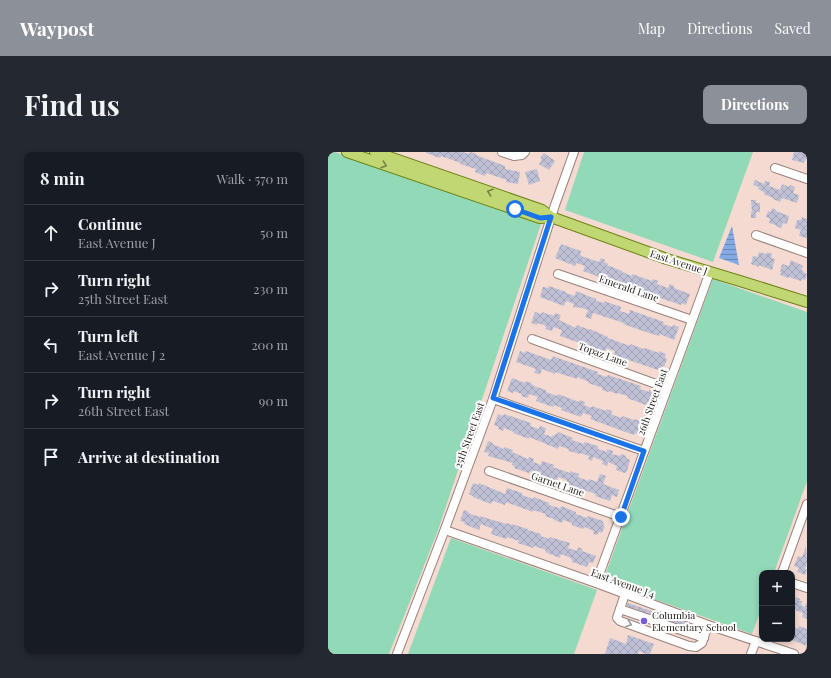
<!DOCTYPE html>
<html lang="en">
<head>
<meta charset="utf-8">
<style>
	body { margin:0; font-family:"Playfair Display",serif; background:#242831; color:#f1f3f6 }
	.controls { position:absolute; right:12px; bottom:12px; display:grid; overflow:hidden; border-radius:8px; box-shadow:0 2px 6px #0003 }
	.controls button { width:36px; height:36px; display:grid; place-items:center; padding:0; border:0; border-bottom:1px solid #363941; background:#171b24; color:#f1f3f6; font:20px sans-serif }
	.stop { position:absolute; width:12px; height:12px; margin:-9px; border:3px solid #1a73e8; border-radius:50%; background:#fff }
	.stop.end { background:#1a73e8; border-color:#fff; box-shadow:0 1px 4px #0008 }
	.list { margin:0; padding:0; list-style:none }
	h2 { display:flex; justify-content:space-between; align-items:center; height:52px; margin:0; padding:0 16px; font-size:17px }
	h2 small { font-size:13px; font-weight:400; color:#9ea1a6 }
	.list li { display:grid; grid-template-columns:26px 1fr auto; gap:12px; align-items:center; box-sizing:border-box; height:56px; padding:0 16px; border-top:1px solid #363941 }
	.list b { display:block; font-size:15px; white-space:nowrap }
	.list p { margin:0; font-size:13px; white-space:nowrap; color:#9ea1a6 }
	.list em { font-size:13px; font-style:normal; color:#9ea1a6 }
	.icon { flex:none; width:22px; height:22px; fill:none; stroke:currentColor; stroke-width:2; stroke-linecap:round; stroke-linejoin:round }
	.map { position:relative; flex:none; width:479px; height:502px; overflow:hidden; border-radius:8px }
	header { display:flex; align-items:center; gap:24px; box-sizing:border-box; height:56px; padding:0 20px; background:#8c9099; color:#fff }
	header strong { font-size:19px }
	nav { display:flex; gap:22px; margin-inline-start:auto; font-size:14px }
	.intro { display:flex; align-items:center; justify-content:space-between; box-sizing:border-box; height:96px; padding:0 24px }
	h1 { margin:0; font-size:28px }
	.button { padding:10px 18px; border-radius:8px; background:#8c9099; color:#fff; font-size:14px; font-weight:700 }
	main { display:flex; gap:24px; padding:0 24px }
	aside { flex:1; background:#171b24; border-radius:8px; box-shadow:0 2px 6px #0003 }
	.map>svg:first-child { display:block }
	.grass { fill:#92d9b7 }
	.water { fill:url(#water-rules) }
	.building { fill:url(#building-cross-hatch) }
	.lines { fill:none; stroke-linecap:round; stroke-linejoin:round }
	.minor-casing { stroke:#99827a; stroke-width:10 }
	.major-casing { stroke:#6e8315; stroke-width:12 }
	.minor { stroke:#fff; stroke-width:8 }
	.major { stroke:#c1d773; stroke-width:10 }
	.oneway { stroke:#798149 }
	.oneway2 { stroke:#9b9796 }
	.route { stroke:#1a73e8; stroke-width:5 }
	.poi-dot { fill:#7c5ad5; stroke:#fff; stroke-width:1.5 }
	.labels { text-anchor:middle; dominant-baseline:central; stroke-width:4; stroke-linejoin:round; paint-order:stroke }
	.street-label { font-size:10px; fill:#201815; stroke:#fff }
	.poi-label { font-size:10px; fill:#201815; stroke:#fff; text-anchor:start }
</style>
</head>
<body>
<header>
<strong>Waypost</strong>
<nav><a>Map</a><a>Directions</a><a>Saved</a></nav>
</header>
<div class="intro"><h1>Find us</h1><a class="button">Directions</a></div>
<main>
<aside>
<h2>8 min<small>Walk · 570 m</small></h2>
<ul class="list">
<li><svg class="icon" aria-label="ahead" viewBox="0 0 24 24"><path d="M12 20V5M6 11l6-6 6 6"/></svg><div><b>Continue</b><p>East Avenue J</p></div><em>50 m</em></li>
<li><svg class="icon" aria-label="right" viewBox="0 0 24 24"><path d="M7 20v-9h11M14 6l5 5-5 5"/></svg><div><b>Turn right</b><p>25th Street East</p></div><em>230 m</em></li>
<li><svg class="icon" aria-label="left" viewBox="0 0 24 24"><path d="M17 20v-9H6M10 6l-5 5 5 5"/></svg><div><b>Turn left</b><p>East Avenue J 2</p></div><em>200 m</em></li>
<li><svg class="icon" aria-label="right" viewBox="0 0 24 24"><path d="M7 20v-9h11M14 6l5 5-5 5"/></svg><div><b>Turn right</b><p>26th Street East</p></div><em>90 m</em></li>
<li><svg class="icon" aria-label="arrive" viewBox="0 0 24 24"><path d="M6 21V4h12l-3 4 3 4H6"/></svg><div><b>Arrive at destination</b></div></li>
</ul>
</aside>
<div class="map">
<svg width="479" height="502" viewBox="0 0 479 502">
	<defs>
		<pattern id="water-rules" width="6" height="5" patternUnits="userSpaceOnUse"><rect width="6" height="5" fill="#84aae5"/><path d="M0 2.5h6" fill="none" stroke="#6c89b8"/></pattern>
		<pattern id="building-cross-hatch" width="8" height="8" patternUnits="userSpaceOnUse"><rect width="8" height="8" fill="#bfc0d6"/><path d="M0 0l8 8M0 8l8-8" fill="none" stroke="#a4a4b7"/></pattern>
	</defs>
	<rect width="100%" height="100%" fill="#f4dad1"/>
	<g class="grass">
		<polygon points="0,0 7,0 213,72 109,381 61,502 0,502"/>
		<polygon points="256,0 425,0 385,110 237,58"/>
		<polygon points="385,127 479,160 479,329 446,421 434,421 434,455 424,482 275,429"/>
		<polygon points="123,386 269,438 246,502 80,502"/>
	</g>
	<polygon class="water" points="404,74 411,113 391,106"/>
	<g class="building">
		<polygon points="98,0 134,0 141,2 142,0 148,2 148,3 177,14 177,17 192,20 190,32 178,30 179,28 158,21 157,24 147,20 148,17 132,12 133,11 113,4 112,6 98,1"/>
		<polygon points="466,0 479,0 479,7 478,7 476,11 464,8"/>
		<polygon points="216,1 227,9 221,18 211,12 214,7 212,6"/>
		<polygon points="209,17 212,29 201,33 197,20"/>
		<polygon points="427,28 436,32 437,29 442,30 441,34 452,38 454,32 461,35 462,33 467,35 465,41 471,43 469,51 454,46 452,50 445,47 445,46 436,42 436,40 430,37 431,35 425,33"/>
		<polygon points="423,48 428,48 428,51 432,51 432,60 428,60 428,66 423,66 423,60 424,60"/>
		<polygon points="444,56 448,58 448,59 461,64 459,72 455,71 453,76 448,74 448,73 441,71 442,67 438,65 440,59 443,60"/>
		<polygon points="474,65 479,67 479,86 471,84 473,78 467,76 469,68 473,68"/>
		<polygon points="233,92 253,99 252,103 253,103 253,104 271,110 273,106 277,108 276,110 280,112 279,113 294,119 294,120 304,124 304,122 324,129 325,127 330,129 329,132 340,136 342,132 346,134 346,136 362,142 358,153 353,151 353,153 309,138 310,136 300,132 299,135 255,119 257,114 248,111 247,114 227,106"/>
		<polygon points="431,100 439,102 439,100 444,102 443,106 447,107 444,118 431,113 431,115 423,112 425,104 430,105"/>
		<polygon points="463,108 475,114 473,118 476,119 475,120 479,122 477,128 474,127 473,129 461,125 460,126 452,123 453,120 452,120 454,112 461,114"/>
		<polygon points="221,134 238,140 238,141 247,144 248,139 268,147 268,149 276,151 276,149 293,155 292,159 301,162 302,158 336,170 335,172 344,175 345,173 351,175 346,188 332,182 331,184 315,179 295,172 296,171 265,161 263,167 257,165 260,158 250,155 250,156 245,155 246,152 238,149 236,154 212,145 215,135 220,136"/>
		<polygon points="207,160 213,162 214,160 222,163 222,162 226,164 227,161 233,163 231,168 248,176 249,173 262,178 262,177 280,185 280,186 302,194 302,192 316,197 317,196 331,201 331,199 338,202 337,206 339,207 335,218 330,216 330,218 286,203 287,199 278,196 277,200 232,184 234,178 225,175 224,179 217,177 218,174 210,171 209,173 203,171"/>
		<polygon points="192,199 197,201 198,199 223,208 225,204 227,205 270,220 269,222 279,225 280,223 313,234 312,237 321,240 321,238 327,240 323,251 319,250 318,253 299,246 300,244 289,241 289,242 281,239 280,240 274,238 275,236 260,231 261,230 249,225 249,227 227,220 227,222 214,217 212,222 206,221 208,217 188,210"/>
		<polygon points="184,226 197,231 198,229 203,231 206,234 218,238 218,240 229,244 230,242 251,250 252,248 257,250 256,253 263,256 264,254 278,259 279,257 284,259 283,262 293,266 294,264 306,268 306,267 312,269 311,270 316,272 312,283 307,281 306,283 262,267 264,264 255,261 253,265 233,258 234,256 226,253 225,255 208,249 210,245 201,242 200,246 193,244 194,242 185,239 185,241 179,239"/>
		<polygon points="170,262 175,264 176,262 203,271 202,274 211,277 212,274 218,276 216,282 224,285 225,283 227,284 227,282 229,282 230,280 245,286 244,288 256,292 256,290 270,294 270,297 279,300 279,297 285,299 284,302 292,304 293,302 298,304 298,306 302,308 299,319 297,321 288,318 289,314 280,310 279,314 274,312 275,309 265,305 264,309 260,307 261,304 252,301 251,302 245,300 240,299 241,297 231,294 230,297 201,285 201,287 188,282 185,281 186,280 176,276 175,279 170,277 171,275 166,273"/>
		<polygon points="160,289 165,291 164,292 176,297 177,295 185,298 184,300 191,303 200,307 201,305 206,307 205,310 213,313 214,309 226,313 225,315 242,321 242,319 251,322 250,325 260,329 261,327 269,330 272,322 278,324 275,332 291,338 289,345 284,343 282,349 267,344 268,342 256,338 255,340 240,335 241,332 240,332 240,330 239,330 239,328 230,325 228,331 213,325 214,323 213,323 213,321 204,318 204,320 202,319 201,321 186,316 187,314 184,313 185,311 160,304 161,301 156,300"/>
		<polygon points="145,331 150,333 151,331 177,342 179,336 194,341 194,343 205,347 206,345 221,351 221,353 231,356 232,357 233,354 248,360 248,362 259,366 260,364 275,369 275,371 276,372 275,374 277,374 274,381 271,380 269,383 265,382 266,379 256,375 255,377 249,375 244,373 244,371 235,368 234,371 229,369 226,368 226,367 217,364 218,362 205,358 205,360 178,350 177,353 165,349 163,352 145,345 145,344 141,342"/>
		<polygon points="136,358 141,360 140,361 152,365 152,364 178,372 178,371 184,373 184,372 200,377 200,378 213,382 213,384 221,387 222,385 242,391 240,396 249,399 250,395 254,397 254,399 268,404 265,411 261,410 259,415 244,410 244,408 243,407 243,406 233,402 232,406 217,400 218,398 206,394 205,396 190,391 191,389 179,385 178,387 163,382 165,377 153,372 151,378 136,372 137,370 132,369"/>
		<polygon points="478,394 479,410 477,417 479,418 477,423 469,420 471,416 466,414 470,404 474,405"/>
		<polygon points="464,444 470,446 472,447 471,449 474,449 473,453 477,455 478,451 479,452 479,467 474,465 475,461 464,457"/>
		<polygon points="300,451 373,476 372,479 299,454"/>
		<polygon points="471,474 479,477 479,494 464,488 464,475 470,477"/>
		<polygon points="300,483 326,492 322,502 318,502 311,499 310,502 277,502 282,486 298,492"/>
	</g>
	<g class="lines">
		<g class="minor-casing">
			<g id="minor">
				<polyline points="174,0 186,4 194,3 197,0"/>
				<polyline points="447,16 479,27"/>
				<polyline points="428,83 479,101"/>
				<polyline points="230,122 364,168"/>
				<polyline points="204,187 339,236"/>
				<polyline points="165,247 316,299"/>
				<polyline points="161,319 293,365"/>
				<polyline points="117,378 268,431 380,473 466,502"/>
				<polyline points="454,421 479,352"/>
				<polyline points="268,431 382,120"/>
				<polyline points="464,431 479,436"/>
				<polyline points="297,442 289,466 292,469 361,494 368,495 374,491 380,473"/>
				<polyline points="292,457 376,486"/>
				<polyline points="69,502 114,385 165,247 227,53 246,0"/>
				<polyline points="423,502 428,489"/>
			</g>
		</g>
		<g class="major-casing">
			<g id="major">
				<polyline points="19,0 212,66 223,65"/>
				<polyline points="47,0 214,58 223,65 339,107 412,129 479,150"/>
			</g>
		</g>
		<use href="#minor" class="minor"/>
		<use href="#major" class="major"/>
	</g>
	<defs><path id="oneway-chevron" d="M-2-3.5L2.5 0L-2 3.5" fill="none" stroke-width="1.6" stroke-linecap="round" stroke-linejoin="round"/></defs>
	<g class="oneway">
		<use href="#oneway-chevron" transform="translate(56 13) rotate(19)"/>
		<use href="#oneway-chevron" transform="translate(162 40) rotate(-161)"/>
	</g>
	<use class="oneway2" href="#oneway-chevron" transform="translate(301 472) rotate(20)"/>
	<g class="lines">
		<polyline class="route" points="187,57 212,66 223,65 165,246 316,299 293,365"/>
	</g>
	<circle class="poi-dot" cx="316" cy="469" r="4"/>
	<g class="labels">
		<g class="street-label">
			<text transform="translate(351 110) rotate(18)">East Avenue J</text>
			<text transform="translate(301 136) rotate(19)">Emerald Lane</text>
			<text transform="translate(275 202) rotate(20)">Topaz Lane</text>
			<text transform="translate(324 250) rotate(-70)">26th Street East</text>
			<text transform="translate(141 283) rotate(-70)">25th Street East</text>
			<text transform="translate(230 332) rotate(19)">Garnet Lane</text>
			<text transform="translate(295 431) rotate(20)">East Avenue J 4</text>
		</g>
		<g class="poi-label">
			<text x="324" y="463">Columbia<tspan x="324" dy="12">Elementary School</tspan></text>
		</g>
	</g>
</svg>
<div class="controls">
<button>+</button>
<button>−</button>
</div>
<div class="stop" style="left:187px;top:57px"></div>
<div class="stop end" style="left:293px;top:365px"></div>
</div>
</main>
</body>
</html>
